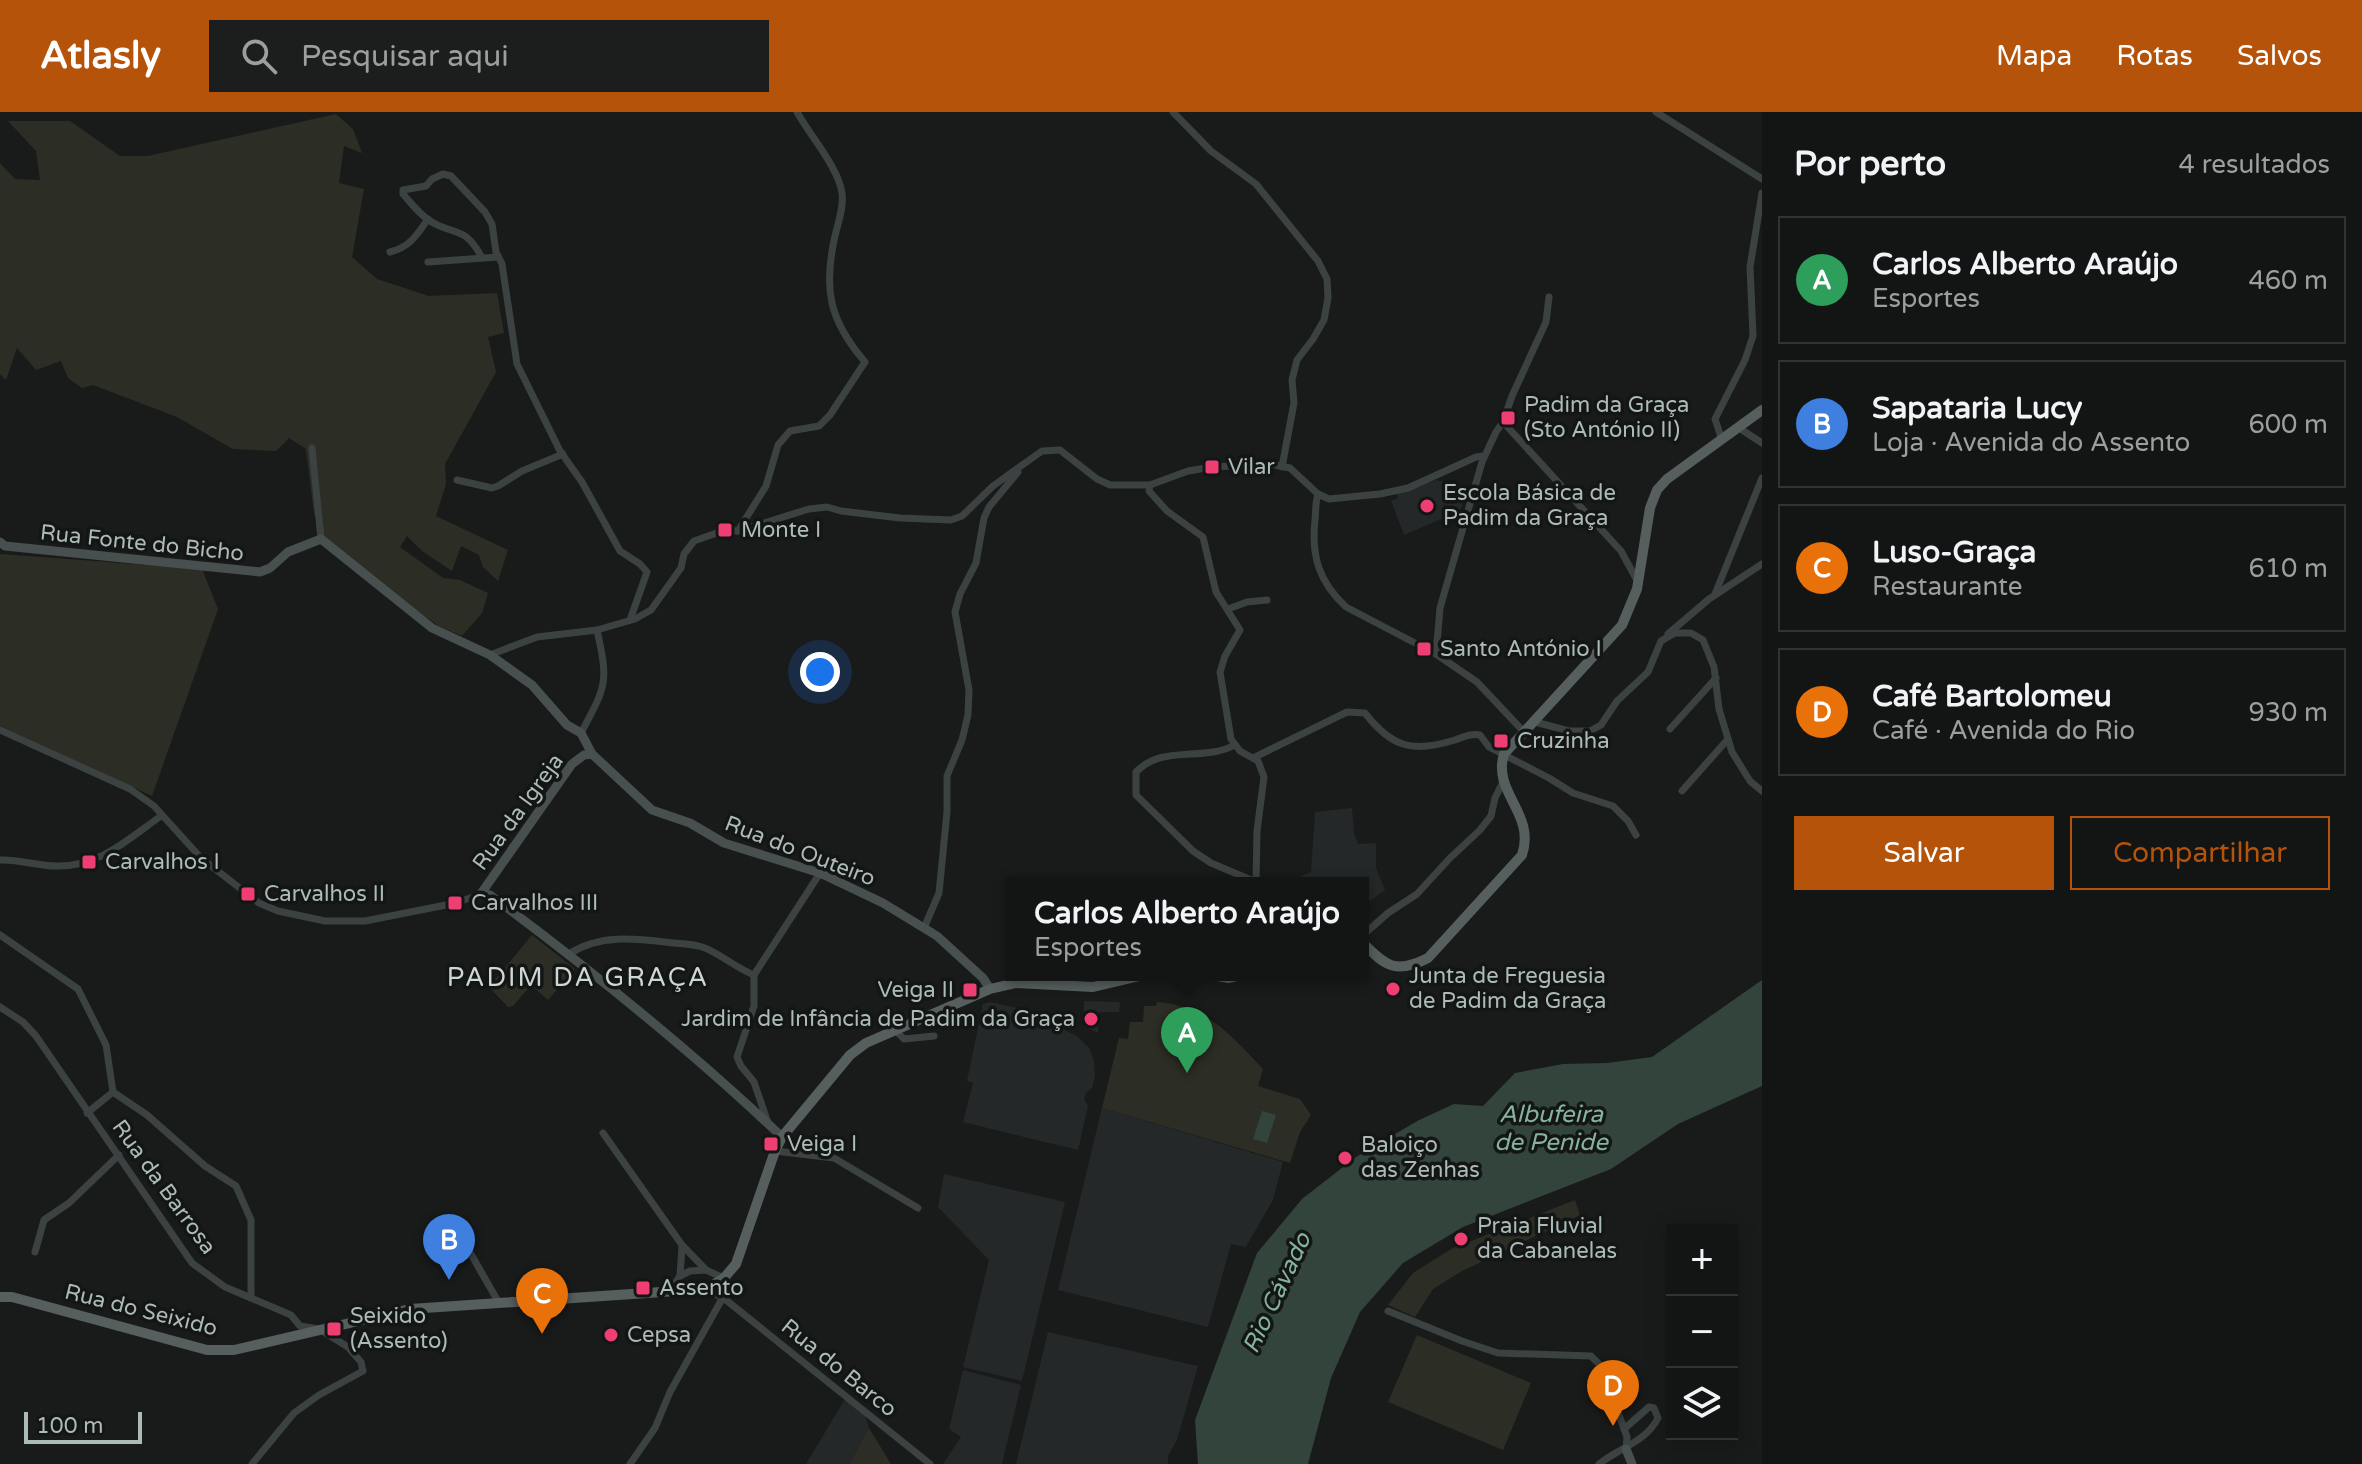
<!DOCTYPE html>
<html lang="pt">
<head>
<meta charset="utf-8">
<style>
	body { margin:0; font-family:"Varela Round",sans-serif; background:#1c1d1d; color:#f1f3f6 }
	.controls { position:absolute; right:24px; bottom:24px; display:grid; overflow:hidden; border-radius:0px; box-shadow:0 4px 20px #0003 }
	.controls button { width:72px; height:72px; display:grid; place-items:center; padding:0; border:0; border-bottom:2px solid #323334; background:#131414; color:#f1f3f6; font:40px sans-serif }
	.scale { position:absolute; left:24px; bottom:20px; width:118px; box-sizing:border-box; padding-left:8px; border:4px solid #acbbb7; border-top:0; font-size:22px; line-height:28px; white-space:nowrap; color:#acbbb7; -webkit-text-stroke:6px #141616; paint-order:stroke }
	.you { position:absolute; left:820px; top:560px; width:28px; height:28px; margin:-20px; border:6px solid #fff; border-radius:50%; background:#1a73e8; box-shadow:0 0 0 12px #1a73e833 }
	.badge { display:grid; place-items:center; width:52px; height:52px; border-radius:50%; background:#b45309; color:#fff; font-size:26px; font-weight:700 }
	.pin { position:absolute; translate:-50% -66px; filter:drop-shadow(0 2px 4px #0008) }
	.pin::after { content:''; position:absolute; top:42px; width:28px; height:24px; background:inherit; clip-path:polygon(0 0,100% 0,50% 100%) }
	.popup { position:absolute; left:1005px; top:765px; width:364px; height:104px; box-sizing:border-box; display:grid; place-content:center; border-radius:0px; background:#131414; filter:drop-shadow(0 2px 6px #0005); font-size:26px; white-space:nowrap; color:#9d9ea0 }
	.popup b { font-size:30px; color:#f1f3f6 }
	.popup::after { content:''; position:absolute; left:50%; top:100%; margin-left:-16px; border:16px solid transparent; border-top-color:#131414 }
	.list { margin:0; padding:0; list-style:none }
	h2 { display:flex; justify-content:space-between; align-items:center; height:104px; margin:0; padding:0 32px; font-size:34px }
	h2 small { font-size:26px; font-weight:400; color:#9d9ea0 }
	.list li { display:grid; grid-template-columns:52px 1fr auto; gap:24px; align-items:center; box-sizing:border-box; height:128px; margin:0 16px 16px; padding:0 16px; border:2px solid #323334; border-radius:0px }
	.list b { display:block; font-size:30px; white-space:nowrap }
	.list p { margin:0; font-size:26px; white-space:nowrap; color:#9d9ea0 }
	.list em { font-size:26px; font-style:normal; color:#9d9ea0 }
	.actions { display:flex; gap:16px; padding:24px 32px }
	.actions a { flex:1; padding:18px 0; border:2px solid #b45309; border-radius:0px; text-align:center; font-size:28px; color:#b45309 }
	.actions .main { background:#b45309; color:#fff }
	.icon { flex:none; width:44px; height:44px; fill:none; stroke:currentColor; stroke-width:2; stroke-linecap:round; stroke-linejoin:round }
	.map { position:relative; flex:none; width:1762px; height:1352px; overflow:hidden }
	header { display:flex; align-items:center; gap:48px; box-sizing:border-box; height:112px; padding:0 40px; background:#b45309; color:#fff }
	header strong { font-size:38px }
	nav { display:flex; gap:44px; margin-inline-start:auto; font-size:28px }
	.search { width:560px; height:72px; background:#1c1d1d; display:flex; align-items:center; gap:20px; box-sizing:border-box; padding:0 28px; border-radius:0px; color:#9d9ea0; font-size:30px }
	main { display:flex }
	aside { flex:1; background:#131414 }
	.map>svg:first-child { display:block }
	.built { fill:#252828 }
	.green { fill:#2c2e25 }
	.water { fill:#32443b }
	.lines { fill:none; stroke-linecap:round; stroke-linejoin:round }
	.street { stroke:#3c4241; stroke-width:7 }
	.secondary { stroke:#48504f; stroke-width:9 }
	.primary { stroke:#565f5e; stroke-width:10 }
	.poi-dot { fill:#ef3e72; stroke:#141616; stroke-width:3 }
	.labels { text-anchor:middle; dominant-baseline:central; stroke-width:7; stroke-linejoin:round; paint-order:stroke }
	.poi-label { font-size:22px; fill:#acbbb7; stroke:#141616; text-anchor:start }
	.street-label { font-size:22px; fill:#acbbb7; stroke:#141616 }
	.water-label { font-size:24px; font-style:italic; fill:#84b49c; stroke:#141616 }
	.quarter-label { font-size:26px; letter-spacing:2px; fill:#cdd7d4; stroke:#141616 }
</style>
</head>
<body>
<header>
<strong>Atlasly</strong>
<div class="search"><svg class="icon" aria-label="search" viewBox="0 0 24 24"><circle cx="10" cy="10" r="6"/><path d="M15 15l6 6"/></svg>Pesquisar aqui</div>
<nav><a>Mapa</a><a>Rotas</a><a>Salvos</a></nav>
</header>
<main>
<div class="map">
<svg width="1762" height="1352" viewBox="0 0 1762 1352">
	<rect width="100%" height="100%" fill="#191b1b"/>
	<g class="built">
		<polygon points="1436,368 1445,370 1464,388 1460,399 1404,423 1391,389 1398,386 1397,382"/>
		<polygon points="1352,696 1354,721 1358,732 1376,731 1376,756 1385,778 1363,794 1363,771 1295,771 1292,768 1311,760 1315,700"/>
		<polygon points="1084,889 1120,890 1119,900 1099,900 1098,921 1084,914"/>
		<polygon points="990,890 1022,897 1077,924 1089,936 1094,949 1095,964 1092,976 1086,981 1084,987 1088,994 1078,1038 963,1010 973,971 967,969 983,892"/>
		<polygon points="1102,996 1283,1050 1273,1088 1246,1135 1231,1132 1208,1215 1058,1178"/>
		<polygon points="944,1062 1065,1090 1022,1269 963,1255 989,1148 938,1095"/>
		<polygon points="1048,1220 1198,1254 1177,1328 1168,1344 1168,1352 1016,1352"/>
		<polygon points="963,1258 1021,1273 1002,1352 943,1352 961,1325 949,1317"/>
		<polygon points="845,1287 865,1303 869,1316 849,1352 806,1352"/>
	</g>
	<g class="green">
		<polygon points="336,2 353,17 362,41 344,34 339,71 364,77 352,145 377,167 429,184 497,181 504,221 488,225 496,260 445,352 446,372 436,404 508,438 498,469 483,455 479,443 461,434 452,459 422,439 407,424 400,435 443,466 460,468 488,481 482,501 462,524 439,514 408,493 325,426 314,402 306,337 289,326 276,339 233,337 177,305 93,273 82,276 68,266 61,249 36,258 17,236 6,268 0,262 0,51 15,67 40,68 36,39 8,9 70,9 120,44 148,44"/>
		<polygon points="0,442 202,457 218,497 152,684 0,614"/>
		<polygon points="532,823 575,857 548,888 531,873 513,894 508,895 489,875"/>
		<path d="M1157 890C1207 894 1231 923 1263 957L1258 974 1300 987 1311 1003 1300 1020 1290 1051 1102 996 1119 926 1128 927 1130 910H1143L1144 894H1156Z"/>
		<polygon points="1575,1088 1580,1103 1462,1159 1433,1177 1415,1205 1388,1193 1413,1161 1451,1137"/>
		<polygon points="1417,1223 1531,1271 1503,1338 1388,1290"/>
		<polygon points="869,1316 891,1352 849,1352"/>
	</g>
	<g class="water">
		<polygon points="1762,868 1762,974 1678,1012 1611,1057 1463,1115 1403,1151 1360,1200 1331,1266 1308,1352 1198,1352 1195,1308 1257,1141 1302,1087 1356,1045 1419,1008 1454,992 1483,994 1515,961 1563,952 1607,951 1652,945"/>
		<polygon points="1262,999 1276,1003 1267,1031 1253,1027"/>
	</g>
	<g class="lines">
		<g class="street">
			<polyline points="1173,0 1211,39 1256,72 1318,149 1327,167 1328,186 1324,208 1313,227 1297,248 1292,268 1294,291 1282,355"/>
			<polyline points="1656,0 1762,67"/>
			<path d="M390 140C410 135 417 123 428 107"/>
			<path d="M481 144C464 113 454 124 430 109 419 102 411 91 403 82V78L426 74 432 67 443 62 451 64 485 100 492 112 496 140 502 152 517 252 560 339 582 370 620 439 640 452 647 460 630 508"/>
			<polyline points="428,150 498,145"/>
			<polyline points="1503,310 1621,439 1638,470"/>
			<polyline points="1739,316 1762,331"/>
			<polyline points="1722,328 1715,307 1745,248 1753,224 1750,155 1762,81"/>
			<polyline points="312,336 321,427"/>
			<polyline points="457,368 492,376 498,374 522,359 563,342"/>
			<polyline points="1150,373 1149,379 1167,399 1203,425 1216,480 1240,518 1225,544 1220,560 1231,627 1240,639 1258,649 1264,665 1257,719 1256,771"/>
			<path d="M1318 382C1315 391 1316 399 1315 408 1311 444 1319 470 1346 495L1436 542 1477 570 1525 621"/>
			<path d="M738 419 766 374 778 333 790 319 819 314 830 303 865 250C829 208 823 177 835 124 838 111 844 95 842 81 838 55 811 25 797 0"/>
			<polyline points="1715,482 1762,366"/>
			<polyline points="1228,497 1247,490 1267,488"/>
			<polyline points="1668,522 1709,487 1762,452"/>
			<polyline points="1436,542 1440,496 1482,350 1496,320 1503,310 1512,284 1546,210 1549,185"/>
			<polyline points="490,543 537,525 597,518 635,507 651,498 681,456 684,442 694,429 725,418 738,419 809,397 827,395 841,399 900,406 951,408 962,404 993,374 1042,339 1060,338 1097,367 1110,373 1150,373 1188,359 1212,355 1271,352 1290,356 1318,382 1329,387 1380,382 1408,376 1476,345 1484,344"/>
			<polyline points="1535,610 1569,619 1590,619 1601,613 1617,589 1648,560 1661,529 1675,521 1691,521 1703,528 1714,555 1719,597 1732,640 1750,669 1762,679"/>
			<polyline points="1670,617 1716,566"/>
			<polyline points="0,618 130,677 154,694 201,746 259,791 278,799 325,809 365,809 451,792 480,783"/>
			<path d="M581 621C606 574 609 572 597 518"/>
			<path d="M1235 633C1203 650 1163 632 1136 660V683L1193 739 1211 751 1256 770"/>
			<path d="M1253 646 1347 600 1365 601C1392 636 1413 641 1455 628 1464 625 1471 621 1480 623L1489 635 1549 666 1573 681 1613 694 1628 709 1636 723"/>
			<polyline points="1682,679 1728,627"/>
			<path d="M0 748C19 747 37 754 56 754 100 755 128 727 161 704"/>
			<polyline points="924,816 939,781 947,700 947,664 962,628 968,603 969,578 955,500 960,482 976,451 984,406 989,395 1018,360"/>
			<polyline points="0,823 78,877 106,933 113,980 147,1003 205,1054 236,1074 251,1108 251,1186"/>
			<polyline points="1363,823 1388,801 1417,782 1450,746 1480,718 1491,704 1495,686 1503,670"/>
			<path d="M569 842C601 821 638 827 674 831 684 832 695 832 705 836 722 843 736 856 754 863V894L737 945 741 954 754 970 768 1011"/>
			<polyline points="754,863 820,761"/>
			<polyline points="0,895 23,910 36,924 192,1151 225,1175 291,1203 300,1214 319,1217 348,1235 361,1250 363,1259 319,1283 294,1301 252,1352"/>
			<polyline points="895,918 904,927 934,924"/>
			<polyline points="87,1001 113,980"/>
			<polyline points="603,1021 682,1133 706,1158 724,1166 726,1188"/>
			<polyline points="775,1039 834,1046 918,1096"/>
			<polyline points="460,1123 499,1191"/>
			<polyline points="35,1140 44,1108 69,1091 119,1043"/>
			<polyline points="680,1164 690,1159 706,1158"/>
			<polyline points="706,1177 726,1188 930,1352"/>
			<polyline points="670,1179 680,1164 682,1135"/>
			<polyline points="1388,1199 1462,1229 1498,1241 1591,1244 1601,1254 1627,1325 1626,1337"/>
			<polyline points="630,1352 655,1316 670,1280 722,1187"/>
			<path d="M1599 1352C1619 1336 1646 1330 1658 1306L1654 1296 1649 1295 1624 1317"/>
		</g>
		<g class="secondary">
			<polyline points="0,430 5,434 260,460 270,456 288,440 321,427 432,516 490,543 532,573 567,613 581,621 592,642 652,698 690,711 724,731 820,761 883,791 937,824 983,866 990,877"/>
			<path d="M592 642 584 643 572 652 480 783H490C592 859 690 937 782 1025"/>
			<polyline points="1626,1337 1632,1352"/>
		</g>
		<g class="primary">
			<path d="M1363 831C1386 855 1397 862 1428 846L1522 743C1536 701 1492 681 1504 642L1622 513 1637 477 1650 396 1657 378 1667 367 1762 298"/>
			<polyline points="1212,863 1229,866 1242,863"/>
			<polyline points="0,1185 12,1185 207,1238 234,1238 410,1197 706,1177 724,1166 736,1152 775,1039 782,1025 850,943 866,931 990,877 1016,871 1093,875 1144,863"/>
		</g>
	</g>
	<g class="poi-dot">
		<rect x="1500" y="298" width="16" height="16" rx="4"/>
		<rect x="1204" y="347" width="16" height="16" rx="4"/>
		<circle cx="1427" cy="394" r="8"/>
		<rect x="717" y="410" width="16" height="16" rx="4"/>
		<rect x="1416" y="529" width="16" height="16" rx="4"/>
		<rect x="1493" y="621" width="16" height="16" rx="4"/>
		<rect x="81" y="742" width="16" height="16" rx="4"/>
		<rect x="240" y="774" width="16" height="16" rx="4"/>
		<rect x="447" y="783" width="16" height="16" rx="4"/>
		<circle cx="1393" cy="877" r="8"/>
		<rect x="962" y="870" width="16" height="16" rx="4"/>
		<circle cx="1091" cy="907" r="8"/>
		<rect x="763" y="1024" width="16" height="16" rx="4"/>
		<circle cx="1345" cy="1046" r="8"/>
		<circle cx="1461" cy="1127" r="8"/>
		<rect x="635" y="1168" width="16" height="16" rx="4"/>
		<rect x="326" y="1209" width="16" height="16" rx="4"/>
		<circle cx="611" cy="1223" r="8"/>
	</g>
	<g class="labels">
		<g class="poi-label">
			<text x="1524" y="293">Padim da Graça<tspan x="1524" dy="25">(Sto António II)</tspan></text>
			<text x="1228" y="355">Vilar</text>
			<text x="1443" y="381">Escola Básica de<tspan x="1443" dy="25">Padim da Graça</tspan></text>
			<text x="741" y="418">Monte I</text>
			<text x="1440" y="537">Santo António I</text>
			<text x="1517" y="629">Cruzinha</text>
			<text x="105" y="750">Carvalhos I</text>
			<text x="264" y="782">Carvalhos II</text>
			<text x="471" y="791">Carvalhos III</text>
			<text x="1409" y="864">Junta de Freguesia<tspan x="1409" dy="25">de Padim da Graça</tspan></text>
			<text x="954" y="878" text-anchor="end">Veiga II</text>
			<text x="1075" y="907" text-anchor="end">Jardim de Infância de Padim da Graça</text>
			<text x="787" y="1032">Veiga I</text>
			<text x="1361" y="1033">Baloiço<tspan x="1361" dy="25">das Zenhas</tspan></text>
			<text x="1477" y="1114">Praia Fluvial<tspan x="1477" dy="25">da Cabanelas</tspan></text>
			<text x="659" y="1176">Assento</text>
			<text x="350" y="1204">Seixido<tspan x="350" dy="25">(Assento)</tspan></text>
			<text x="627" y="1223">Cepsa</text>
		</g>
		<g class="street-label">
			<text transform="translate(142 431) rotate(6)">Rua Fonte do Bicho</text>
			<text transform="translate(518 700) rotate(-54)">Rua da Igreja</text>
			<text transform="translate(800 739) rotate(21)">Rua do Outeiro</text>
			<text transform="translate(164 1075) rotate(54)">Rua da Barrosa</text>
			<text transform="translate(141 1198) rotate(14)">Rua do Seixido</text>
			<text transform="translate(839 1256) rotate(39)">Rua do Barco</text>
		</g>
		<g class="water-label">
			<text x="1551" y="1002">Albufeira<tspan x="1551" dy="28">de Penide</tspan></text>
			<text transform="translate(1277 1181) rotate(-65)">Rio Cávado</text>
		</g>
		<g class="quarter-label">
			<text x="578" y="865">PADIM DA GRAÇA</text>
		</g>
	</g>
</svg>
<div class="controls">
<button>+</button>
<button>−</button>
<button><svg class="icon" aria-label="layers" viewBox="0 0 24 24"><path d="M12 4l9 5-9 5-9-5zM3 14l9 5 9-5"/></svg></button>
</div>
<div class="scale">100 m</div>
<div class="you"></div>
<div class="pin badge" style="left:1187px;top:961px;background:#2e9e5b">A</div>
<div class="popup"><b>Carlos Alberto Araújo</b>Esportes</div>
<div class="pin badge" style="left:449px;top:1168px;background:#3f7fe0">B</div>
<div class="pin badge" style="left:542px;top:1222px;background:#e8710a">C</div>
<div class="pin badge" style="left:1613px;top:1314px;background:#e8710a">D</div>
</div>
<aside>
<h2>Por perto<small>4 resultados</small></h2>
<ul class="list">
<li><span class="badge" style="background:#2e9e5b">A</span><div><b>Carlos Alberto Araújo</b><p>Esportes</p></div><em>460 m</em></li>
<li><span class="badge" style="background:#3f7fe0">B</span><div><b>Sapataria Lucy</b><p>Loja · Avenida do Assento</p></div><em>600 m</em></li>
<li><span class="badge" style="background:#e8710a">C</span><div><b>Luso-Graça</b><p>Restaurante</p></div><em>610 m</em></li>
<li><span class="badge" style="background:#e8710a">D</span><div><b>Café Bartolomeu</b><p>Café · Avenida do Rio</p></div><em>930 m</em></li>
</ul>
<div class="actions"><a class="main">Salvar</a><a>Compartilhar</a></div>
</aside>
</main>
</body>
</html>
